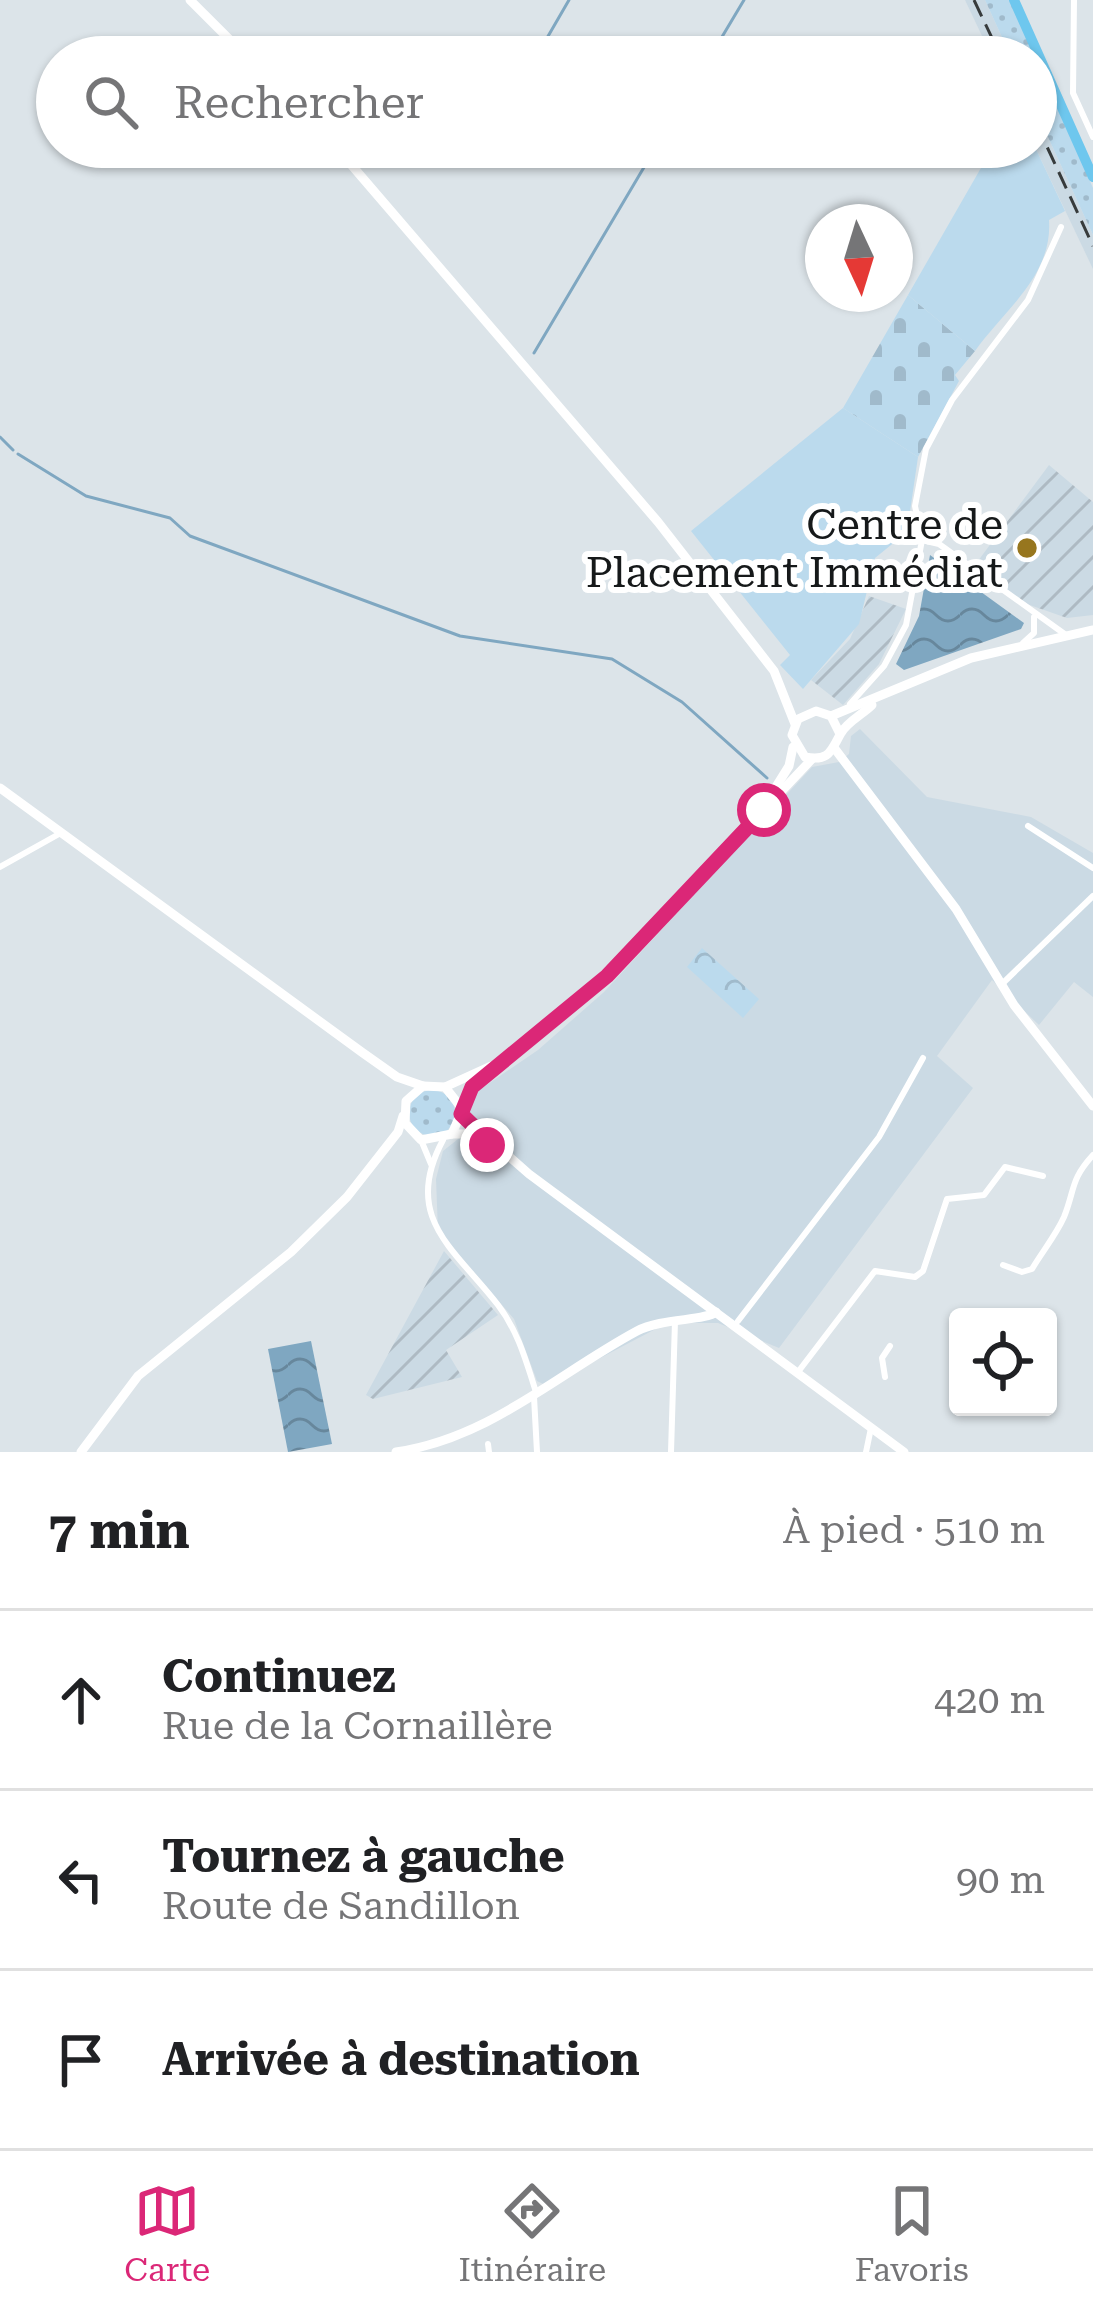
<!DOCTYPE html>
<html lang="fr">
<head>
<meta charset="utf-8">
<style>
	body { margin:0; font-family:"Roboto Serif",serif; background:#f6f6f6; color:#202124 }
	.controls { position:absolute; right:36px; bottom:36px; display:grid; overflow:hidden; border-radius:12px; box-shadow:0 3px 9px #0004 }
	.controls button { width:108px; height:108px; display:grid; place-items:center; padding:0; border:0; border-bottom:3px solid #e0e0e0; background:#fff; color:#202124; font:60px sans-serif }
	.compass { position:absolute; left:805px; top:204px; width:108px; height:108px; border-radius:50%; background:#fff; box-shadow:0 3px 9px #0004; rotate:176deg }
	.stop { position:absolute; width:36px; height:36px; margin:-27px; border:9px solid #db2777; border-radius:50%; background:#fff }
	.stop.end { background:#db2777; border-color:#fff; box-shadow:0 3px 12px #0008 }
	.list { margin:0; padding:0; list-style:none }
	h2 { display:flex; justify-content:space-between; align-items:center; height:156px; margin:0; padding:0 48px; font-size:51px }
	h2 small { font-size:39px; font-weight:400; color:#757577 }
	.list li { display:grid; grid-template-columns:78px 1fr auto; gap:36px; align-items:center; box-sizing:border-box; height:180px; padding:0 48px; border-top:3px solid #e0e0e0 }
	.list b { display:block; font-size:45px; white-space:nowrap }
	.list p { margin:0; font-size:39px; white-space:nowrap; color:#757577 }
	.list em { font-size:39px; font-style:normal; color:#757577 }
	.icon { flex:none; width:66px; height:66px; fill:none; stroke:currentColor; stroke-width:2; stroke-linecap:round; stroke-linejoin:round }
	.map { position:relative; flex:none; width:1093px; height:1452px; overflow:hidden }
	.search { position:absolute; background:#fff; box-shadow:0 3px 9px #0004; left:36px; right:36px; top:36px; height:132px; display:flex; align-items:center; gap:30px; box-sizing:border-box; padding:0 42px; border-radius:66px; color:#757577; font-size:45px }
	.sheet { height:696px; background:#fff }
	nav { display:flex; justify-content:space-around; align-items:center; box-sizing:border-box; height:168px; border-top:3px solid #e0e0e0; background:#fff; font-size:33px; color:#757577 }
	nav a { display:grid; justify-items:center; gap:6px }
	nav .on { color:#db2777 }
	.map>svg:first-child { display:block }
	.built { fill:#cbdae4 }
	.industrial { fill:url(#industrial-furrows) }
	.grass { fill:url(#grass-dots) }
	.forest { fill:url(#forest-crowns) }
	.cemetery { fill:url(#cemetery-stones) }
	.garden { fill:#bbdaed }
	.water { fill:url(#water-waves) }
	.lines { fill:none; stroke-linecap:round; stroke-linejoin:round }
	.stream { stroke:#7fa7c1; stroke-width:3 }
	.minor { stroke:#fff; stroke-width:6 }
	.tertiary { stroke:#fff; stroke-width:9 }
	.secondary { stroke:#fff; stroke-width:9 }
	.primary { stroke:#6ec7ee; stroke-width:10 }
	.rail { stroke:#373b3c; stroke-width:3; stroke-dasharray:18 9; stroke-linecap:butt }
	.route { stroke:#db2777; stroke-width:15 }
	.poi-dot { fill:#97761e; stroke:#fff; stroke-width:4.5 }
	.labels { text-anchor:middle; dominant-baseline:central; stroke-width:12; stroke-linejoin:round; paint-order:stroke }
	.poi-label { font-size:42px; fill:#16191a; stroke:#fff; text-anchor:end }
</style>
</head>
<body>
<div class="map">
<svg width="1093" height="1452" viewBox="0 0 1093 1452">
	<defs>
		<pattern id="industrial-furrows" width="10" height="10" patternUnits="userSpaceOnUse" patternTransform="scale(3)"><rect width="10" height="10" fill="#cbdae4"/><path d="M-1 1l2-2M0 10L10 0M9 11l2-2" fill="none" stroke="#aebac3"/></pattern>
		<pattern id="grass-dots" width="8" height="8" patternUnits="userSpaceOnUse" patternTransform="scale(3)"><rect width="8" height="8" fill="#bbdaed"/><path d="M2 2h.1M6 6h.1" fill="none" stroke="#a0bacb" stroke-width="1.8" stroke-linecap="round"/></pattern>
		<pattern id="forest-crowns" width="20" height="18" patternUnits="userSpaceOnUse" patternTransform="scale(3)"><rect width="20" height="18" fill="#bbdaed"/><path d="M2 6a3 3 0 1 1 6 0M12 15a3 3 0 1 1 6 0" fill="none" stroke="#a0bacb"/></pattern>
		<pattern id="cemetery-stones" width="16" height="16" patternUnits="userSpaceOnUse" patternTransform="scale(3)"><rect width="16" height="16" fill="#bbdaed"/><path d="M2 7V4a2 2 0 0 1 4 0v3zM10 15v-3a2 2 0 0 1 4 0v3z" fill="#a0bacb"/></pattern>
		<pattern id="water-waves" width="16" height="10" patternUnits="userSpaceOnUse" patternTransform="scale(3)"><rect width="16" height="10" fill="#7fa7c1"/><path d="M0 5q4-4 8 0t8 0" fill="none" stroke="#67879c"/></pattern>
	</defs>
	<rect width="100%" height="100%" fill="#dce4e9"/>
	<g class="built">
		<polygon points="965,0 985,0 1011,57 992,57"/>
		<polygon points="1036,111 1093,235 1093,269 1035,147"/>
		<polygon points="860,729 927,797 1031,817 1093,853 1093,997 1074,982 1039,1025 992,980 937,1056 973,1088 779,1348 718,1323 667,1323 547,1386 537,1381 514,1319 438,1231 436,1179 443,1151 477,1124 469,1114 472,1095 538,1050 604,992 812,767 839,762 849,754 851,736"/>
	</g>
	<g class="industrial">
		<polygon points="1049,465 1093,502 1093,615 1067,618 1024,603 975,565"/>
		<polygon points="869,596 906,609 879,664 843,705 811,680 850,639"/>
		<polygon points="444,1251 498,1315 446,1350 462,1377 373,1399 366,1395"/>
	</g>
	<g class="grass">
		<polygon points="985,0 1010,0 1035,57 1011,57"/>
		<polygon points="1036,59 1093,188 1093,235 1036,111"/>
		<circle cx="432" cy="1113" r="23"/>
	</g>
	<polygon class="forest" points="702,948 759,999 743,1018 687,967"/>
	<polygon class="cemetery" points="908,295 975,351 955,375 959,381 918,457 843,408"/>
	<g class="garden">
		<path d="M993 147H1035L1065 211 1049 220C1053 276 1003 311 975 351L908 295Z"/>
		<polygon points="843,408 918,457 907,532 875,558 859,624 803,689 780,665 790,655 691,531"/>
	</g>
	<g class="water">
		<polygon points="930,555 1024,623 1021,629 904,670 896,664 919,616"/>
		<polygon points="311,1341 332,1444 288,1452 268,1349"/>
	</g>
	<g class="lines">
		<g class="stream">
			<polyline points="536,57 569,0"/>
			<polyline points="710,57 744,0"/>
			<polyline points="478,157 483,147"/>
			<polyline points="534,353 656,147"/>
			<polyline points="0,437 13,450"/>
			<polyline points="18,454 86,496 170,518 190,536 460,636 612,659 682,702 767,778"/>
		</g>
		<g class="minor">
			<polyline points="1074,0 1073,93 1093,137"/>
			<polyline points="922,540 939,544 1066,635"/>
			<polyline points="1023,643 1034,633 1034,617"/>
			<polyline points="850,704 884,666 906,625 922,540 915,506 926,449 952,400 1028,300 1061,227"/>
			<polyline points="1028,826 1093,868"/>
			<polyline points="0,867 59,834"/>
			<polyline points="1003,983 1093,896"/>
			<polyline points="421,1140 431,1164"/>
			<path d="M443 1140C401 1218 455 1249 498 1305 518 1331 526 1361 536 1392"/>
			<path d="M1003 1265 1022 1272 1032 1269C1042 1252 1056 1235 1064 1217 1075 1190 1070 1180 1093 1155"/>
			<polyline points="738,1321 879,1137 923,1058"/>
			<polyline points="798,1372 875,1271 915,1277 923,1271 947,1199 984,1195 1005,1167 1043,1176"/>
			<polyline points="885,1377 882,1358 890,1346"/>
			<polyline points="534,1397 537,1452"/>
			<polyline points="488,1444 489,1452"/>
			<polyline points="671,1452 675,1321"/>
			<polyline points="866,1452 871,1428"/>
		</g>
		<g class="tertiary">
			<polyline points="835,749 956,909 1014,1005 1093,1106"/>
			<polyline points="81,1452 138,1376 291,1252 347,1197 398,1132 403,1116"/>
			<path d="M396 1452C490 1438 557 1374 637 1331 661 1318 705 1321 716 1312"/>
		</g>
		<g class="secondary">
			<polyline points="190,0 247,57"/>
			<polyline points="336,147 658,522 774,671 795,724"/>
			<polyline points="831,716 971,658 1093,630"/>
			<path d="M840 734 831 716 816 711 798 719 792 735 805 757C830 762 831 750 841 733 847 722 863 714 872 705"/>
			<polyline points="0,788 363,1053 397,1077 423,1086"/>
			<polyline points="764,806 789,766 793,747"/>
			<polyline points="445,1087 491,1066"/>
			<polyline points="460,1106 445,1087 423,1086 406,1101 405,1123 421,1140 452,1134 472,1087 607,976 812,759"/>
			<polyline points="461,1114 529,1174 904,1452"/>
			<polyline points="452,1134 471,1134 485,1144"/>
		</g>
		<polyline class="primary" points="1014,0 1093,177"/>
		<g class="rail">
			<polyline points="974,0 1001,57"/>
			<polyline points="1036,123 1093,246"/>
		</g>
	</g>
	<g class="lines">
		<polyline class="route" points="487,1145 496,1148 461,1114 472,1087 607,976 764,810"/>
	</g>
	<circle class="poi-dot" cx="1027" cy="548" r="12"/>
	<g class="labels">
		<g class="poi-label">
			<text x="1003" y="524">Centre de<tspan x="1003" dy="48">Placement Immédiat</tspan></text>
		</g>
	</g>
</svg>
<div class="controls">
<button><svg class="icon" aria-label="locate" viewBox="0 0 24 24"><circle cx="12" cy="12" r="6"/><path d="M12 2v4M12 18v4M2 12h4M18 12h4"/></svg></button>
</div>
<svg class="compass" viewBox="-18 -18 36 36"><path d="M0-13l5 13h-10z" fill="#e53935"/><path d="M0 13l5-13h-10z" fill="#757577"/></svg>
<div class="stop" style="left:764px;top:810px"></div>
<div class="stop end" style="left:487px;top:1145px"></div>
<div class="search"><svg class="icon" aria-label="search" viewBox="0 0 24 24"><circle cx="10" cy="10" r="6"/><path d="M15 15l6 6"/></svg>Rechercher</div>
</div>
<section class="sheet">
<h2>7 min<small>À pied · 510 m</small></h2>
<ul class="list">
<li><svg class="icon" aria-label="ahead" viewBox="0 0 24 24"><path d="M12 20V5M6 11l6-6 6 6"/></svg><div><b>Continuez</b><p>Rue de la Cornaillère</p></div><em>420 m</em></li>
<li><svg class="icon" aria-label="left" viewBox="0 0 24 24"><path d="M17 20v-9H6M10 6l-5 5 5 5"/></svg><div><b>Tournez à gauche</b><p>Route de Sandillon</p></div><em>90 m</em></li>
<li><svg class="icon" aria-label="arrive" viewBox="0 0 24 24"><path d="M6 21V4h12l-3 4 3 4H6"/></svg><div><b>Arrivée à destination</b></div></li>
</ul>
</section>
<nav>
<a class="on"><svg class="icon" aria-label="map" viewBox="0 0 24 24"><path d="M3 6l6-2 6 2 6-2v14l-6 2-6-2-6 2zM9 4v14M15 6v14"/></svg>Carte</a>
<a><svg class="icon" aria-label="directions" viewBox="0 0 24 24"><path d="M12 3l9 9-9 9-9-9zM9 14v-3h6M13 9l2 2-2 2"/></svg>Itinéraire</a>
<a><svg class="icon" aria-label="saved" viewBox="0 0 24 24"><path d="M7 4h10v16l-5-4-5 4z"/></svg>Favoris</a>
</nav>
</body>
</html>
